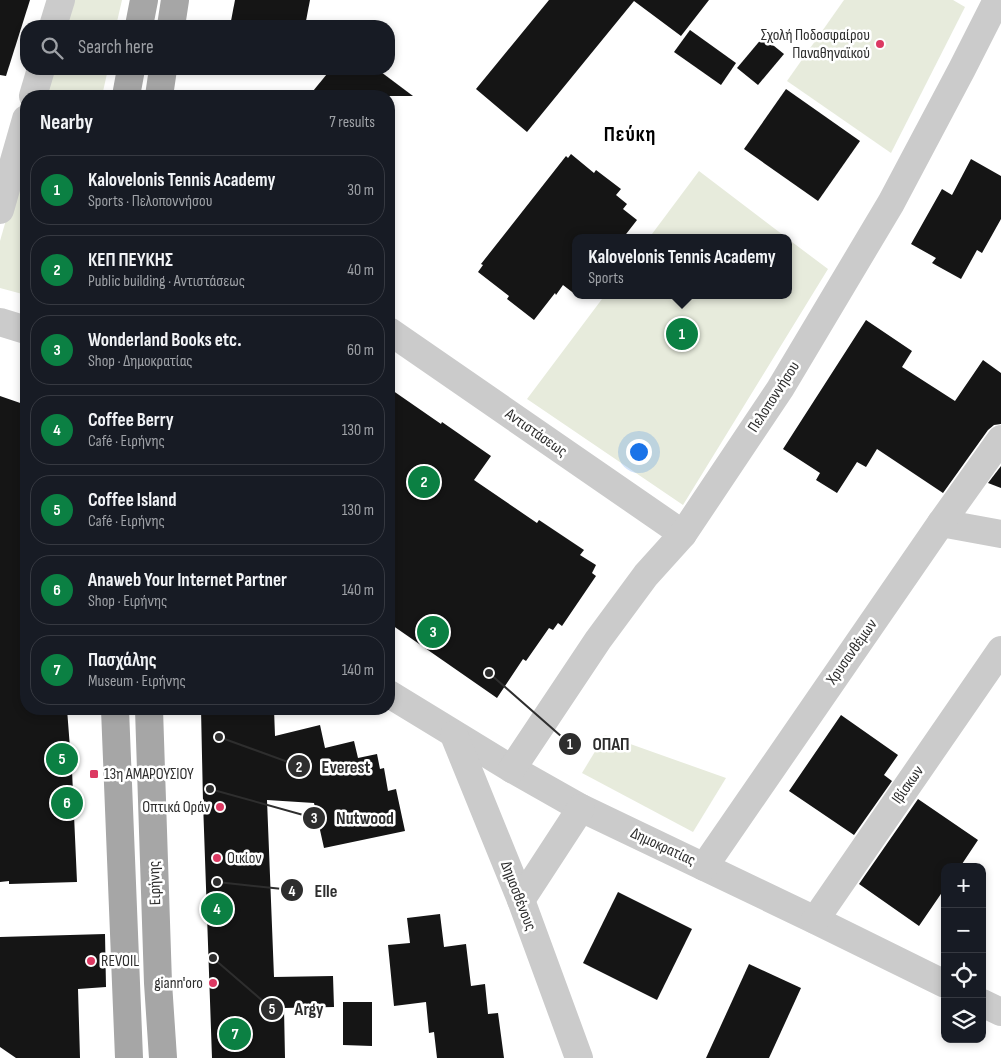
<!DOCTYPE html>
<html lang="en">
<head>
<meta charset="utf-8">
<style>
	body { margin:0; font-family:"Sofia Sans Condensed",sans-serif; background:#20242c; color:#f1f3f6 }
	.controls { position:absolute; right:15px; bottom:15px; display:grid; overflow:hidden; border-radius:10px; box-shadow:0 2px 8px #0003 }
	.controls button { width:45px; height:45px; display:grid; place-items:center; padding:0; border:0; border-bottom:1px solid #363941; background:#171b24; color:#f1f3f6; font:25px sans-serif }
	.you { position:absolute; left:638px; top:451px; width:18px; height:18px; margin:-12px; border:4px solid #fff; border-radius:50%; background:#1a73e8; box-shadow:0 0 0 8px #1a73e833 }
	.badge { display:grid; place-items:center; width:32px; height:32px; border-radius:50%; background:#0b8043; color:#fff; font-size:16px; font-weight:700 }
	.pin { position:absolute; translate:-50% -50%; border:2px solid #fff; box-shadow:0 1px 5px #0006 }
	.popup { position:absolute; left:572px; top:234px; width:220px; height:65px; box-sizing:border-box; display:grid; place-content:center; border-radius:10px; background:#171b24; filter:drop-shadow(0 1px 4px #0005); font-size:16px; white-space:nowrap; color:#9ea1a6 }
	.popup b { font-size:19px; color:#f1f3f6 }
	.popup::after { content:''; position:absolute; left:50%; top:100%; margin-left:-10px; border:10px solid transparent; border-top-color:#171b24 }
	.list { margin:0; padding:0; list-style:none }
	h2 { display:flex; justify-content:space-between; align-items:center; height:65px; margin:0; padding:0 20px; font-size:21px }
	h2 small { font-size:16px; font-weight:400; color:#9ea1a6 }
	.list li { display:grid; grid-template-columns:32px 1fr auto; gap:15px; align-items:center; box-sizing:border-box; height:70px; margin:0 10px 10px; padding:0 10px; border:1px solid #363941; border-radius:20px }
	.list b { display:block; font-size:19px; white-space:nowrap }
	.list p { margin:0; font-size:16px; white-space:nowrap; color:#9ea1a6 }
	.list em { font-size:16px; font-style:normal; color:#9ea1a6 }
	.icon { flex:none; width:28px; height:28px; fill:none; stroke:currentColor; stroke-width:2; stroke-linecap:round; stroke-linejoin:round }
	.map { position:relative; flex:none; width:1001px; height:1058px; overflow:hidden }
	.search { position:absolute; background:#171b24; box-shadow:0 2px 8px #0003; left:20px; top:20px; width:375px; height:55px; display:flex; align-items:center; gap:12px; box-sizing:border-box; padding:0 18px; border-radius:20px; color:#9ea1a6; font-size:19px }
	.panel { position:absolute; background:#171b24; box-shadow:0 2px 8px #0003; left:20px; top:90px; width:375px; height:625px; border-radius:20px }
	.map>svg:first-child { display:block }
	.green { fill:#e7ebdc }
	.building { fill:#151515 }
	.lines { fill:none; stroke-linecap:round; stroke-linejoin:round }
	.minor { stroke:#cbcbcb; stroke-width:28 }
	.major { stroke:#a6a6a6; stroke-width:28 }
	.poi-dot { fill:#dc3962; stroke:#fff; stroke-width:2 }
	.labels { text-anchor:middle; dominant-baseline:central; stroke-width:5; stroke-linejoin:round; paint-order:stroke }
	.poi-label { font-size:16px; fill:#2e2e2e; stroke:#fff; text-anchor:end }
	.street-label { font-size:16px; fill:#2e2e2e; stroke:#fff }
	.district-label { font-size:21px; font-weight:bold; letter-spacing:1px; fill:#000; stroke:#fff }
	.leader { fill:none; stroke:#2e2e2e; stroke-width:2 }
	.callout-dot { fill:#2e2e2e; stroke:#fff; stroke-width:2 }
	.mark-label { font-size:15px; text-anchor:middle; font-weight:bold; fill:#fff }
	.callout-label { font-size:18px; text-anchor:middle; font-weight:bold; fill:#2e2e2e; stroke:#fff; stroke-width:5; stroke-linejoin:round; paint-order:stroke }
</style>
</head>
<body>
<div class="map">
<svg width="1001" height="1058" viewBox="0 0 1001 1058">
	<rect width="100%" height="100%" fill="#fff"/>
	<g class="green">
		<polygon points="70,0 122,0 116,26 62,26"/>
		<polygon points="844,0 953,0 965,7 891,153 787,81"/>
		<polygon points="50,69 108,69 102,96 42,96"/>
		<polygon points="26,150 26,295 0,288 0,241"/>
		<polygon points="699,171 787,238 649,238"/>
		<polygon points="788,239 828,269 683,505 527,399 605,295 788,295"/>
		<polygon points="605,735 726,778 693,832 582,773"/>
	</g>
	<g class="building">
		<polygon points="0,0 30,0 6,76 0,75"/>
		<polygon points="235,0 310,0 305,26 230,26"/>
		<polygon points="549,0 709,0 681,36 634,1 527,132 476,89"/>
		<polygon points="690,30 736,63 721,85 674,52"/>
		<polygon points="763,37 784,54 758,85 737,68"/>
		<polygon points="331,69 377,69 413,96 309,96"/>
		<polygon points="786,89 860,141 818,201 744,149"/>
		<polygon points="571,154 594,173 596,170 621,189 616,195 627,204 623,209 637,220 623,238 576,238 576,295 563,285 556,295 555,293 534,320 507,299 509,296 478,272 483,265 481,264 566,156 568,158"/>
		<polygon points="971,159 1001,176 1001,219 982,253 977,250 961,279 932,263 936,258 911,244 942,189 952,195"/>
		<polygon points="866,320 912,351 902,367 955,401 983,360 1001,373 1001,424 994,425 988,430 943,493 877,449 866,467 857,462 837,493 816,480 820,473 783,449"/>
		<polygon points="389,388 441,424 442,422 491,456 474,480 537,523 539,520 584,550 580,555 596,565 592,573 596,576 562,626 558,623 553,630 549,628 526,661 523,659 497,698 389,623"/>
		<polygon points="0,396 26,405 26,709 67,709 70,748 71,748 77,882 9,884 9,881 0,882"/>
		<polygon points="1001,466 1001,488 988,483"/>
		<polygon points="201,709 274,709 275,736 320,725 325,748 354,741 358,758 377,754 380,769 384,768 388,791 396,789 405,831 324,848 314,803 267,800 274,977 333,976 334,1007 284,1008 285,1058 212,1058 203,802"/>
		<polygon points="841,715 898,755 884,775 892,781 854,835 789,791"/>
		<polygon points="918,799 978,840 960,867 945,867 945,888 919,926 859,884"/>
		<polygon points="618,892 692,929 657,1000 583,963"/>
		<polygon points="440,914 444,947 466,944 471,986 485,984 488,1014 498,1013 504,1058 437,1058 434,1032 429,1033 426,1002 394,1006 388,945 410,943 407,918"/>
		<polygon points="105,934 106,987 78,989 80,1058 16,1058 0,1047 0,937"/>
		<polygon points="749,964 801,988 769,1058 706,1058"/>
		<polygon points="343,1002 372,1002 372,1046 343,1045"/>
	</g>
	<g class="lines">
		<g class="minor">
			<polyline points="53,26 61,0"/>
			<polyline points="33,96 41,69"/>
			<polyline points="0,210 26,119"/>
			<polyline points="0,322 26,330"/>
			<polyline points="389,331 683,534"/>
			<polyline points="941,523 1001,534"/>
			<polyline points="389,694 512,769 581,808 815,920 945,984"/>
			<polyline points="454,735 521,900 579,1058"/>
			<polyline points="512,769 598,640 646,575 683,534 780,389 891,203 962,69 997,0"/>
			<polyline points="704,867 941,523 1001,439"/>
			<polyline points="521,900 581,808"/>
			<polyline points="815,920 1001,650"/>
			<polyline points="982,1003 1001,1012"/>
		</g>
		<g class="major">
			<polyline points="139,26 144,0"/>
			<polyline points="171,26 175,0"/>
			<polyline points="126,96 131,69"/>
			<polyline points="159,96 163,69"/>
			<polyline points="115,709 129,1058"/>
			<polyline points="149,709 158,983 163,1058"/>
		</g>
	</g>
	<g class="poi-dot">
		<circle cx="880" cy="44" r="5"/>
		<rect x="89" y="769" width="10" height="10" rx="2.5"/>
		<circle cx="220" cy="807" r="5"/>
		<circle cx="217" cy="858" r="5"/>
		<circle cx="91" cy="961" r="5"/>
		<circle cx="213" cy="983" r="5"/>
	</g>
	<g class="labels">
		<g class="poi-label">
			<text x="870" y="35">Σχολή Ποδοσφαίρου<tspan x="870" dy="18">Παναθηναϊκού</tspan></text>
			<text x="104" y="774" text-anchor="start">13η ΑΜΑΡΟΥΣΙΟΥ</text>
			<text x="210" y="807">Οπτικά Οράν</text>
			<text x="227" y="858" text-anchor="start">Οικίον</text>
			<text x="101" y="961" text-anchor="start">REVOIL</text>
			<text x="203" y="983">giann'oro</text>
		</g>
		<g class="street-label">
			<text transform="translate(774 397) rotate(-57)">Πελοποννήσου</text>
			<text transform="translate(536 433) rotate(35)">Αντιστάσεως</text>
			<text transform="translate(852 652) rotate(-55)">Χρυσανθέμων</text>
			<text transform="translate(908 785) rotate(-55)">Ιβίσκων</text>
			<text transform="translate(663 847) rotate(25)">Δημοκρατίας</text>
			<text transform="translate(155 883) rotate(-92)">Ειρήνης</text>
			<text transform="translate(518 896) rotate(69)">Δημοσθένους</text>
		</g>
		<g class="district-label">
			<text x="630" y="134">Πεύκη</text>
		</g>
	</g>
	<path class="leader" d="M489 673L570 744M219 737L299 766M210 789L314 818M217 882L292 890M213 958L272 1009"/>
	<g class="callout-dot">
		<circle cx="489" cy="673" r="5"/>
		<circle cx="219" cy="737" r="5"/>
		<circle cx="210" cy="789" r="5"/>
		<circle cx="217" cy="882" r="5"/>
		<circle cx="213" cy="958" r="5"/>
		<circle cx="570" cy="744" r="12"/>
		<circle cx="299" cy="766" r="12"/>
		<circle cx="314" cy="818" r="12"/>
		<circle cx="292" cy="890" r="12"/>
		<circle cx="272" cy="1009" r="12"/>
	</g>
	<g class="mark-label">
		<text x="570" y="749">1</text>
		<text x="299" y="772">2</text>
		<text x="314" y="823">3</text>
		<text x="292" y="896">4</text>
		<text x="272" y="1014">5</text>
	</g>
	<g class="callout-label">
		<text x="611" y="750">ΟΠΑΠ</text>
		<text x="346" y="773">Everest</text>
		<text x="365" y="824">Nutwood</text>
		<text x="326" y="897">Elle</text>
		<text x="309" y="1015">Argy</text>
	</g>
</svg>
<div class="controls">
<button>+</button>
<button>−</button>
<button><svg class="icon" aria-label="locate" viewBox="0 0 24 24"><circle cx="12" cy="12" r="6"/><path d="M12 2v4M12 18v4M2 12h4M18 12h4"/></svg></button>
<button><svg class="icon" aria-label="layers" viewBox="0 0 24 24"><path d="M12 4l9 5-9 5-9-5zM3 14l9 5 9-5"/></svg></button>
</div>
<div class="you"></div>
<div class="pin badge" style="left:682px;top:334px">1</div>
<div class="popup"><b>Kalovelonis Tennis Academy</b>Sports</div>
<div class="pin badge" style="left:424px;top:482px">2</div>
<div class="pin badge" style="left:433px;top:632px">3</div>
<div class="pin badge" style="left:217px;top:909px">4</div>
<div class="pin badge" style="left:62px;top:759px">5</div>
<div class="pin badge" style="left:67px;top:803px">6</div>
<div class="pin badge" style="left:235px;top:1034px">7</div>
<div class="search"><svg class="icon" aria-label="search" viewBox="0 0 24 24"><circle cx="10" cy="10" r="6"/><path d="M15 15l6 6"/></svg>Search here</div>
<section class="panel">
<h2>Nearby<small>7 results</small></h2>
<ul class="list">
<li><span class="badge">1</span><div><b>Kalovelonis Tennis Academy</b><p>Sports · Πελοποννήσου</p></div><em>30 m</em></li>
<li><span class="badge">2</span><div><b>ΚΕΠ ΠΕΥΚΗΣ</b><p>Public building · Αντιστάσεως</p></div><em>40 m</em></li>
<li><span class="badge">3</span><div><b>Wonderland Books etc.</b><p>Shop · Δημοκρατίας</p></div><em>60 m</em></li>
<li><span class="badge">4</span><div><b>Coffee Berry</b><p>Café · Ειρήνης</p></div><em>130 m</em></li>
<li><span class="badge">5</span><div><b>Coffee Island</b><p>Café · Ειρήνης</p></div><em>130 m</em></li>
<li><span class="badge">6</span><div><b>Anaweb Your Internet Partner</b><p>Shop · Ειρήνης</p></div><em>140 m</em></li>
<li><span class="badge">7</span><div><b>Πασχάλης</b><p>Museum · Ειρήνης</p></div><em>140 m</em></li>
</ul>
</section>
</div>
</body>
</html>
